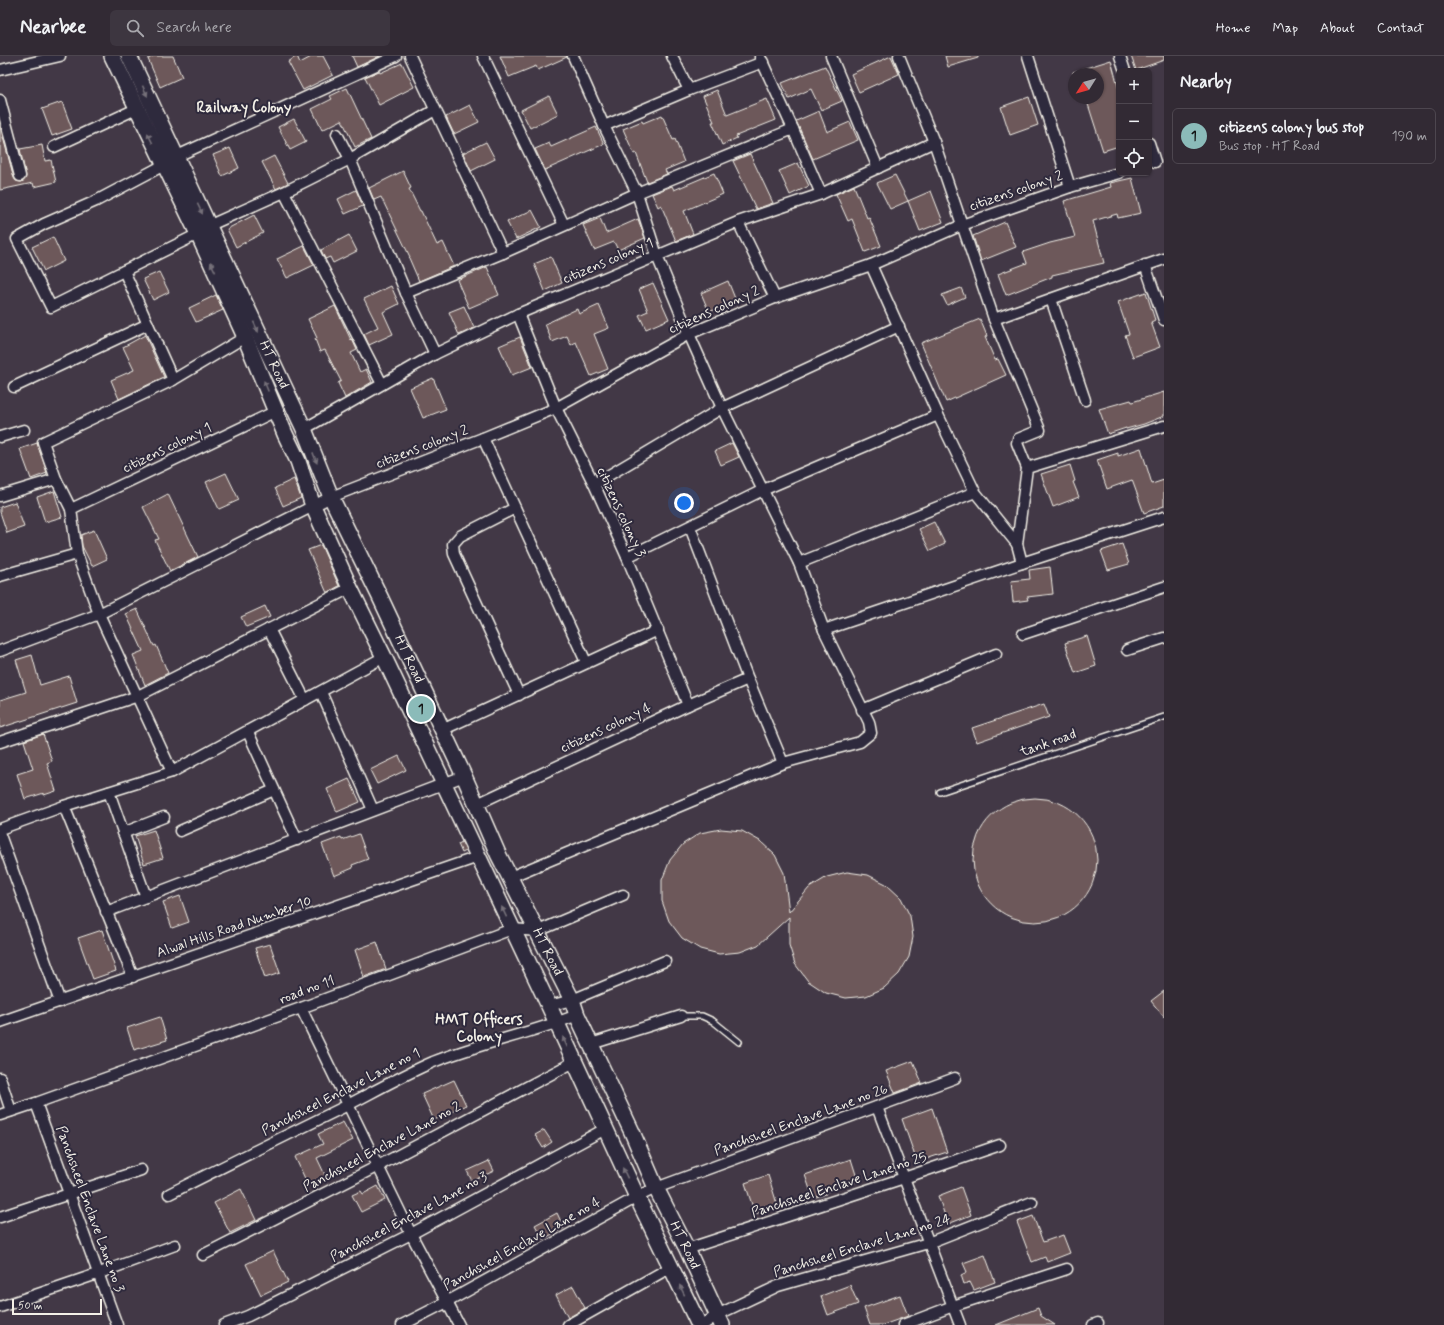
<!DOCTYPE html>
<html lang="en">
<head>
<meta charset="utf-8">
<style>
	body { margin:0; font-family:Mynerve,sans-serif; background:#3d3640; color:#f1f3f6 }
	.controls { position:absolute; right:12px; top:12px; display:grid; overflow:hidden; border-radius:6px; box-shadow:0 1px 3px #0004 }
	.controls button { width:36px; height:36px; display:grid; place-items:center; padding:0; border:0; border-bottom:1px solid #4d464f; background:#322a34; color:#f1f3f6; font:20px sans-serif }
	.compass { position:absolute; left:1068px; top:12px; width:36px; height:36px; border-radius:50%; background:#322a34; box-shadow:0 1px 3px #0004; rotate:233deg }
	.scale { position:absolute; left:12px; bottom:10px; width:90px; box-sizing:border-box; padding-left:4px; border:2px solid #f4f1e8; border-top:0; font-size:11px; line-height:14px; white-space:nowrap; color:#f4f1e8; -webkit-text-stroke:3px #2f2a3d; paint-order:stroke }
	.you { position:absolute; left:684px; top:447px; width:14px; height:14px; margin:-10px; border:3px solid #fff; border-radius:50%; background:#1a73e8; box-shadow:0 0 0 6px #1a73e833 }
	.badge { display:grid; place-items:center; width:26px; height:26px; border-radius:50%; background:#8bbbb9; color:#111; font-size:13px; font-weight:700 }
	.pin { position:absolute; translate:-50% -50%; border:2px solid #fff; box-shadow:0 1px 4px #0006 }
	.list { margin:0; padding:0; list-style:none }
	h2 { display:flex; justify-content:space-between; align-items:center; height:52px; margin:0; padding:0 16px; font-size:17px }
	h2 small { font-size:13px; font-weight:400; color:#a8a7ac }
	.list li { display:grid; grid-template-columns:26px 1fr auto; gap:12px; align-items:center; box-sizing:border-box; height:56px; margin:0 8px 8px; padding:0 8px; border:1px solid #4d464f; border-radius:6px }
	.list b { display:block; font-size:15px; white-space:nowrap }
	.list p { margin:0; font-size:13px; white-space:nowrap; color:#a8a7ac }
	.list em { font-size:13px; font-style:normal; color:#a8a7ac }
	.icon { flex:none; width:22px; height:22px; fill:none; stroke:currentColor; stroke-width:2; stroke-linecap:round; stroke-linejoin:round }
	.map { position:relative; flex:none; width:1164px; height:1269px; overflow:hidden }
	header { display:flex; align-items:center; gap:24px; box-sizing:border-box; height:56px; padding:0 20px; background:#322a34; border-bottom:1px solid #4d464f }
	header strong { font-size:19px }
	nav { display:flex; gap:22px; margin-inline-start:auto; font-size:14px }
	.search { width:280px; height:36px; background:#3d3640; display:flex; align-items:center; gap:10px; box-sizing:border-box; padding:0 14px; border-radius:6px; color:#a8a7ac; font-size:15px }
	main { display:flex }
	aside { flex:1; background:#322a34 }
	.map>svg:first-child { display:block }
	.building { fill:#6d585a; stroke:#f4f1e8 }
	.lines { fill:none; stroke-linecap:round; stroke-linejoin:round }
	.lane-casing { stroke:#f4f1e8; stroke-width:8 }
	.street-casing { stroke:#f4f1e8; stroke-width:13 }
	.secondary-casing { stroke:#f4f1e8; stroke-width:18 }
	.lane { stroke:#2f2a3d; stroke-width:5 }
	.street { stroke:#2f2a3d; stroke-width:10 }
	.secondary { stroke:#2f2a3d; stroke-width:15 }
	.oneway { fill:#747079 }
	.labels { text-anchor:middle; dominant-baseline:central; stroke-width:4; stroke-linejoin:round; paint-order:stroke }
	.street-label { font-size:14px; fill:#f4f1e8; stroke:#2f2a3d }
	.neighbourhood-label { font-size:15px; font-weight:bold; fill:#f4f1e8; stroke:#2f2a3d }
</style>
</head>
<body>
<header>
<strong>Nearbee</strong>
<div class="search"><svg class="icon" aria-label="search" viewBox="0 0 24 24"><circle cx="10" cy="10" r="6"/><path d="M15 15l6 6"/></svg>Search here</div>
<nav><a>Home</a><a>Map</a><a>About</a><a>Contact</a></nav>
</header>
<main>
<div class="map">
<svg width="1164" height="1269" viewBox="0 0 1164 1269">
	<rect width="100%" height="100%" fill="#423846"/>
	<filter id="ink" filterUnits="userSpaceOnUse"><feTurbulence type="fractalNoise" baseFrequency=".025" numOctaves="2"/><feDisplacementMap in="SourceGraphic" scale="8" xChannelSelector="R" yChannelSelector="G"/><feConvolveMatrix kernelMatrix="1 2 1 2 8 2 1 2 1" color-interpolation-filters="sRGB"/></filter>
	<g filter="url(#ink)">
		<g class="building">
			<polygon points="154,0 173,0 182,21 160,31 148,3"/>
			<polygon points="297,0 300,7 313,0 323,0 333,19 303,34 288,6"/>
			<polygon points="352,0 380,0 357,11"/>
			<polygon points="500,0 567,0 567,1 538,14 536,10 509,21"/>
			<polygon points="891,0 899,18 859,36 851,18"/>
			<polygon points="945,0 978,0 978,2 948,11"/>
			<polygon points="1131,0 1164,0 1164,4 1136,14"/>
			<polygon points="1111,4 1119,34 1119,90 1103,95 1086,42 1098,42 1098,18 1073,18 1073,16"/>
			<polygon points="402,7 414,31 379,49 365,21 379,15 380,17"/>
			<polygon points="825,10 842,45 821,54 811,33 789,43 782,27"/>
			<polygon points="347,32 371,83 355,91 342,64 322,74 312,53 332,43 330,40"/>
			<polygon points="717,34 727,59 767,43 776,64 736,80 737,82 722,89 712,66 714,66 703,40"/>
			<polygon points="549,40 558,58 530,72 521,54"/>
			<polygon points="1029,41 1038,69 1010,79 1001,51"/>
			<polygon points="62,46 72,73 52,80 42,53"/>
			<polygon points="470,49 479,66 454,78 446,61"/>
			<polygon points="819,55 827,76 850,66 858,84 813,103 796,65"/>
			<polygon points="662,59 673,84 675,83 684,106 665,114 667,118 647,126 636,97 634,98 623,73 642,65 643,67"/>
			<polygon points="294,63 306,86 290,94 278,71"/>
			<polygon points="0,70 14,122 16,125 22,126 26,121 20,93 42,89 45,105 51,104 56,126 34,131 33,127 0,134"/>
			<polygon points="596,71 604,88 545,114 535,93 549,87 551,91"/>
			<polygon points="486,86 495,103 471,115 463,97"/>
			<polygon points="230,92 239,112 222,120 213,99"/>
			<polygon points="750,98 773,147 756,153 733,105"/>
			<polygon points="274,100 288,127 276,133 262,106"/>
			<polygon points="798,107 809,130 790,139 779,115"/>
			<polygon points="403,115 411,132 409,133 420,155 421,155 437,189 443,186 454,210 419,225 409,202 410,201 381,141 374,144 369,132"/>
			<polygon points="714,117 723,138 684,155 693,178 676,185 661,149 658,151 652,138 672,130 674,134"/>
			<polygon points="895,119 908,145 890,153 877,127"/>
			<polygon points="1132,122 1141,157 1118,162 1117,158 1093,165 1104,207 1052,219 1052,221 1006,239 998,218 1027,207 1023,196 1050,187 1075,181 1064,145 1111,131 1110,127"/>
			<polygon points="854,130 867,162 869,161 881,190 865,196 852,163 848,165 836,138"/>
			<polygon points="356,134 363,150 345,158 338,143"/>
			<polygon points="931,135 943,166 920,175 908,145"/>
			<polygon points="532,154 541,171 516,183 507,166"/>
			<polygon points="254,159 263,177 236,191 227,173"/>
			<polygon points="600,162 606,177 638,163 645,182 618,194 614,186 594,194 583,169"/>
			<polygon points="1005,166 1016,191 981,205 973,180"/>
			<polygon points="349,179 357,195 333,207 330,201 325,203 321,194"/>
			<polygon points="53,181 64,205 44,215 32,191"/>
			<polygon points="304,190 314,209 287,222 277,203"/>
			<polygon points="551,201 562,227 545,235 534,208"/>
			<polygon points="487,211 499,239 469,252 457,224"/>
			<polygon points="159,216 169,236 153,244 143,223"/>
			<polygon points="728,225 736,245 709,256 701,237"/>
			<polygon points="653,227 669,263 646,273 639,259 648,255 639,233"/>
			<polygon points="391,230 399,248 383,256 393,278 369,289 364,278 378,271 364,243"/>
			<polygon points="961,232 965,241 947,249 942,239"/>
			<polygon points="1146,236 1155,264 1151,266 1160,291 1133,301 1125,279 1129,278 1118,246"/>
			<polygon points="216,239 223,254 196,266 189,252"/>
			<polygon points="599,249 609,272 594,278 608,313 591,320 576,286 571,289 567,280 552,286 545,268 577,253 579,258"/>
			<polygon points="335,250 351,284 352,283 357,294 351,297 360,316 366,313 372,326 345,342 338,327 341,325 325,294 320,296 315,283 317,282 308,263"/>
			<polygon points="464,250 474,272 459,279 449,256"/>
			<polygon points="980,263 987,280 985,281 995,304 998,303 1006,319 946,346 921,287"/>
			<polygon points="145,279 164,321 119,343 111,324 134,314 123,291"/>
			<polygon points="520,281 532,311 512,319 499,290"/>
			<polygon points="433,322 446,353 423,362 410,332"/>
			<polygon points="1164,336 1164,360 1144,368 1126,373 1126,372 1108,378 1099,353 1131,344 1132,346"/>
			<polygon points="37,387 47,417 31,423 20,393"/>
			<polygon points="732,387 739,401 721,409 715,395"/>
			<polygon points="1141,392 1152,428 1164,424 1164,450 1144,457 1132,424 1107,433 1097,404 1118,397 1118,400"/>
			<polygon points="1070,409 1075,425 1073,426 1079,441 1053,451 1041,418"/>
			<polygon points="226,417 239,444 219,453 206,426"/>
			<polygon points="294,423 301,442 283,450 275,432"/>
			<polygon points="54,435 62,461 45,466 37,441"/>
			<polygon points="168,438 198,501 170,515 155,484 159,483 143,451"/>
			<polygon points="15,446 24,471 7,477 0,456 0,451"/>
			<polygon points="934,466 945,488 930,495 919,473"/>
			<polygon points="94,474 107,503 92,510 82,490 81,479"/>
			<polygon points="1122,488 1129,508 1108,514 1101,495"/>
			<polygon points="321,489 339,530 327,537 308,494"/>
			<polygon points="1050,511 1053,538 1027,541 1028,544 1013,546 1011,525 1030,523 1029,514"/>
			<polygon points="265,550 270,561 246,571 241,561"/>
			<polygon points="137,553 154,590 156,589 168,617 145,629 133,599 143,595 126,558"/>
			<polygon points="1087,580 1096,610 1075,617 1065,587"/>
			<polygon points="32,599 40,629 69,620 77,647 0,672 0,644 26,636 16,604"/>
			<polygon points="1044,648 1049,661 977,686 972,672"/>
			<polygon points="43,678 52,705 47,707 56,735 44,739 44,737 25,743 17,718 33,713 24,685"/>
			<polygon points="399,700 406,714 377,728 370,714"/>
			<polygon points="349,723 360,746 337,756 327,733"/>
			<circle cx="1035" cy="804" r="62"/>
			<polygon points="721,773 742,775 760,785 775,799 784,817 789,856 809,832 827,821 847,816 868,819 886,828 901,842 910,860 913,881 909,901 899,918 884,932 866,940 846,942 826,937 808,925 795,908 789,889 789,861 758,889 740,896 719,898 700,893 682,882 669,865 662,845 662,824 670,804 683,788 700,777"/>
			<polygon points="154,774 163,802 144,808 135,780"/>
			<polygon points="359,778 368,803 352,809 353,812 334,820 322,788 341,781 342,784"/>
			<polygon points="462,786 466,795 462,797 458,788"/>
			<polygon points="180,840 189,866 172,872 163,846"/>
			<polygon points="102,874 116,915 93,923 78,882"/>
			<polygon points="377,886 386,913 364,921 355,894"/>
			<polygon points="270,888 280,917 265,922 255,892"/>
			<polygon points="1164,935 1164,961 1151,945"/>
			<polygon points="160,961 167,984 134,994 127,972"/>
			<polygon points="913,1005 922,1027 895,1037 886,1015"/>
			<polygon points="454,1024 466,1049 434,1064 422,1038"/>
			<polygon points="932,1052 947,1096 917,1106 902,1063"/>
			<polygon points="343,1066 353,1084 317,1102 326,1121 308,1129 295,1101 323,1088 318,1078"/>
			<polygon points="544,1074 552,1086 543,1092 535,1079"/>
			<polygon points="851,1103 858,1125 825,1136 826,1138 813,1142 805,1119"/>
			<polygon points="489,1105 494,1115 472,1125 467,1115"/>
			<polygon points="768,1119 778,1151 755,1158 745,1127"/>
			<polygon points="378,1130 385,1144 361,1156 352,1139 361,1135 363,1138"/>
			<polygon points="961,1131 971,1159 948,1168 938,1140"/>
			<polygon points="241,1133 256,1164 230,1177 214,1147"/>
			<polygon points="557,1157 564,1172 543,1183 535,1169"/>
			<polygon points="1033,1160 1043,1186 1063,1179 1070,1197 1047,1206 1045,1201 1032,1206 1017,1166"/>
			<polygon points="273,1195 288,1226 261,1239 246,1208"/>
			<polygon points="985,1199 995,1226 974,1234 970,1226 964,1228 961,1219 967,1216 963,1207"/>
			<polygon points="850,1229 858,1248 828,1259 821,1240"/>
			<polygon points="573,1230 585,1252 568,1262 556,1239"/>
			<polygon points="900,1239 908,1260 883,1269 870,1269 864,1252"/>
			<polygon points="1038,1252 1041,1260 1055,1269 996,1269"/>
		</g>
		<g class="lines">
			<g class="lane-casing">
				<g id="lane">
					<polyline points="940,736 1164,661"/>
					<polyline points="681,960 702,960 713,965 739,986"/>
				</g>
			</g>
			<g class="street-casing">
				<g id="street">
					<polyline points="410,0 503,197"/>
					<polyline points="483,0 564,169"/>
					<polyline points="672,0 689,34"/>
					<polyline points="831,0 878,112"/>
					<polyline points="899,0 934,86 994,263 1040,374 1018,383 1017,387 1027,412 1017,488 1022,507"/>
					<polyline points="1028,0 1070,131"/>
					<polyline points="1120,0 1125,15"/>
					<polyline points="760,1 793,73 821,138"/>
					<polyline points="0,14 60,0"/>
					<polyline points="0,44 20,120"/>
					<polyline points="604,70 689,34 763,6"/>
					<polyline points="337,78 350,103 406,237 435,298"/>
					<polyline points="1149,87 1155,106"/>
					<polyline points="54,91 136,53"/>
					<polyline points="175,101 396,0"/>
					<polyline points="164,109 96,145 44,168 17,183 51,251 198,178"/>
					<polyline points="284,136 382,328"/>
					<polyline points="738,166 775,242"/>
					<polyline points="208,170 284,136 350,103 435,54"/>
					<polyline points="871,209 938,359 975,436 1017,488"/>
					<polyline points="1145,209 1164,264"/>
					<polyline points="124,215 173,324"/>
					<polyline points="406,237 503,197 637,137 793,73"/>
					<polyline points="1051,243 1085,344"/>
					<polyline points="518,258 556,352 594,428 627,501 688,649"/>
					<polyline points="994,263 1164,203"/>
					<polyline points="14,331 148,268"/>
					<polyline points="304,373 435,298 518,258 738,166 821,138 934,86"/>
					<polyline points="0,381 24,374"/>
					<polyline points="483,382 586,606"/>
					<polyline points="1027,412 1164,370"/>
					<polyline points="594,428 722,352 899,270"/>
					<polyline points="0,440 56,423"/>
					<polyline points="515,452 460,480 453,488 454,498 519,639"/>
					<polyline points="71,453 276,355"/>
					<polyline points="690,471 748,623 783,707"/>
					<polyline points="77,498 71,453 56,423 43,386 173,324 245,281"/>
					<polyline points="627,501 763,434 938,359"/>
					<polyline points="799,507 975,436"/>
					<polyline points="0,520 77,498 99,558 172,716"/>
					<polyline points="269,573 305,644"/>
					<polyline points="824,574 1022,507 1164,461"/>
					<polyline points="1023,578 1164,531"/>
					<polyline points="1127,594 1164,582"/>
					<polyline points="0,595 99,558 331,441 483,382 556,352 689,278 775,242 871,209 962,169 1070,131 1119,117"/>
					<polyline points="321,636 373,754"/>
					<polyline points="862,654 996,598"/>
					<polyline points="442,674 658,574"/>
					<polyline points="248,676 297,784"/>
					<polyline points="0,686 138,640 350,532"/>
					<polyline points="109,736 146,841"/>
					<polyline points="477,748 688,649 748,623"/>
					<polyline points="64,750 172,716 384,601"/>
					<polyline points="0,773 64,750 133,921"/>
					<polyline points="180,775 274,734"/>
					<polyline points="123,777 164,761"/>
					<polyline points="0,779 60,946"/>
					<polyline points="510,821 783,707 860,686 871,677 869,666 824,574 799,507 722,352 689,278 657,200 637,137 604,70 573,0"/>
					<polyline points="106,856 464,720"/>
					<polyline points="549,950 572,944 665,905"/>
					<polyline points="301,952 411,1178 459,1269"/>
					<polyline points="0,966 478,801"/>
					<polyline points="591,988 681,960"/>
					<polyline points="0,1022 11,1055"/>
					<polyline points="36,1047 117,1269"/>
					<polyline points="877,1051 960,1269"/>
					<polyline points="0,1059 36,1047 301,952 512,873 538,875 623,839"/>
					<path d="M169 1138C228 1108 287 1079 346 1050 375 1035 403 1019 433 1006 480 987 530 978 577 959"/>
					<polyline points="0,1161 141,1114"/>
					<polyline points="687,1193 904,1122 1000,1089"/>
					<polyline points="203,1199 378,1110 574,1006"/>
					<polyline points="0,1251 97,1218 175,1189"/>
					<polyline points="224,1269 248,1260 411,1178 605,1073"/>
					<polyline points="402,1269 447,1246 637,1141 656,1132 955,1022"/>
					<polyline points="568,1269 671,1211"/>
					<polyline points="703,1269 717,1259 778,1230 928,1187 1032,1146"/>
					<polyline points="903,1269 953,1250 1067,1213"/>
					<polyline points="1093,1269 1098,1267"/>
				</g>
			</g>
			<g class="secondary-casing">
				<g id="secondary">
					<polyline points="112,0 198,178 245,281 285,378 298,405 313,450 350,532 384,601 549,950 637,1141 699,1269"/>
					<path id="s1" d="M129 0 304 373 331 441 380 541 464 720 498 798 572 944 577 959 632 1076 656 1132 687 1193 722 1269"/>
				</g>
			</g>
			<use href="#lane" class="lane"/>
			<use href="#street" class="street"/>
			<use href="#secondary" class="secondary"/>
		</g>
		<defs><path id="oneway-solid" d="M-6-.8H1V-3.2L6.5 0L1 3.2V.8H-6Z"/></defs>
		<g class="oneway">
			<use href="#oneway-solid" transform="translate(145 35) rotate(65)"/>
			<use href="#oneway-solid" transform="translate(150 82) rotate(-116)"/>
			<use href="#oneway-solid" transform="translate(200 153) rotate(64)"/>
			<use href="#oneway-solid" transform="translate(213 211) rotate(-115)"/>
			<use href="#oneway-solid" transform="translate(256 271) rotate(65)"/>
			<use href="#oneway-solid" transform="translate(266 330) rotate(-112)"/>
			<use href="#oneway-solid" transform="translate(315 402) rotate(69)"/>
			<use href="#oneway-solid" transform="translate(504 856) rotate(-115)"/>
			<use href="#oneway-solid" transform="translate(565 986) rotate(-114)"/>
			<use href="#oneway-solid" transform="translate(625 1117) rotate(-115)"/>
			<use href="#oneway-solid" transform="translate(682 1234) rotate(-116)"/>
		</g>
	</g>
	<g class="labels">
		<g class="street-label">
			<text transform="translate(1016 135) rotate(-19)">citizens colony 2</text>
			<text transform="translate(608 205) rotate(-23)">citizens colony 1</text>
			<text transform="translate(714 254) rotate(-24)">citizens colony 2</text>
			<text stroke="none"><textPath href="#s1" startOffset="341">HT Road</textPath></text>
			<text transform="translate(422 391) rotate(-21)">citizens colony 2</text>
			<text transform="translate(167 392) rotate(-26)">citizens colony 1</text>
			<text transform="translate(621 456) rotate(65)">citizens colony 3</text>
			<text stroke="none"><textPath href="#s1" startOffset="665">HT Road</textPath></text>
			<text transform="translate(606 672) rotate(-25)">citizens colony 4</text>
			<text transform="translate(1048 687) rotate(-19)">tank road</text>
			<text transform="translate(234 871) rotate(-19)">Alwal Hills Road Number 10</text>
			<text stroke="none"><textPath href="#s1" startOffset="989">HT Road</textPath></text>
			<text transform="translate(307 934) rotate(-20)">road no 11</text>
			<text transform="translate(341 1036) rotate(-27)">Panchsheel Enclave Lane no 1</text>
			<text transform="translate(801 1064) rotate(-20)">Panchsheel Enclave Lane no 26</text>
			<text transform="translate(382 1091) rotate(-28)">Panchsheel Enclave Lane no 2</text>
			<text transform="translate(839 1129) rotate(-18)">Panchsheel Enclave Lane no 25</text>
			<text transform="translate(90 1153) rotate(70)">Panchsheel Enclave Lane no 3</text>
			<text transform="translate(409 1161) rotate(-28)">Panchsheel Enclave Lane no 3</text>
			<text transform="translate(522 1188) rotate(-29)">Panchsheel Enclave Lane no 4</text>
			<text stroke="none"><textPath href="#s1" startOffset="1313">HT Road</textPath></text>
			<text transform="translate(862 1190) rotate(-17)">Panchsheel Enclave Lane no 24</text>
		</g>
		<g class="neighbourhood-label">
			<text x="244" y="52">Railway Colony</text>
			<text x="479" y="964">HMT Officers<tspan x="479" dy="17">Colony</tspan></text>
		</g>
	</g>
</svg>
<div class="controls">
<button>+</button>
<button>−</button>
<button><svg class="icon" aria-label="locate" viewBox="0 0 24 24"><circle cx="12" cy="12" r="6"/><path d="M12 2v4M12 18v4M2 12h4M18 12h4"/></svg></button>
</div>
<svg class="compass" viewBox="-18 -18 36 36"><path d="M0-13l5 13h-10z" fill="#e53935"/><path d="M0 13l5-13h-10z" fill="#a8a7ac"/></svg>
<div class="scale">50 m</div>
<div class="you"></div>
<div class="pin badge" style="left:421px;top:653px">1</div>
</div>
<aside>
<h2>Nearby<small></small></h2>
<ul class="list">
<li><span class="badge">1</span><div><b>citizens colony bus stop</b><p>Bus stop · HT Road</p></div><em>190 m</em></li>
</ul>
</aside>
</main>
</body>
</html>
